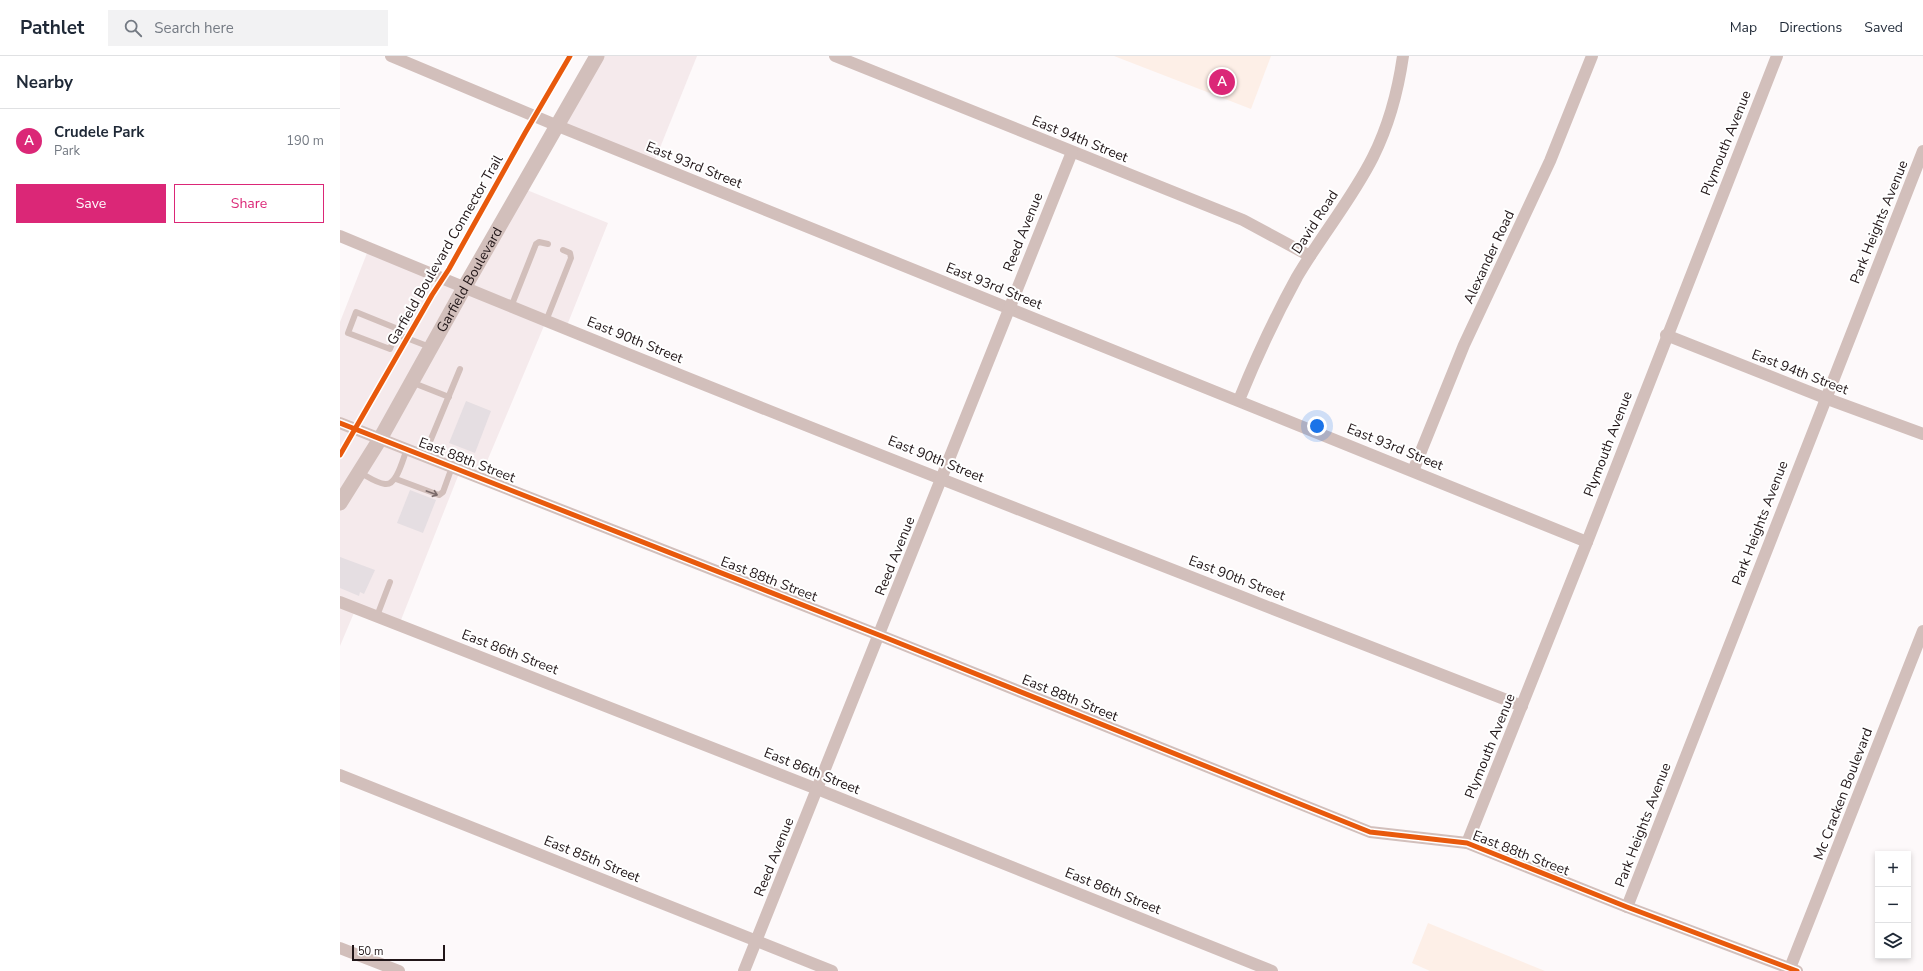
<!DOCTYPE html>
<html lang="en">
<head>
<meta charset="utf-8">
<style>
	body { margin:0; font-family:"Nunito Sans",sans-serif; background:#f2f2f3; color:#1f2937 }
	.controls { position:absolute; right:12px; bottom:12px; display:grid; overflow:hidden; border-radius:0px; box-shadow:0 2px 6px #0003 }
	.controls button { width:36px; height:36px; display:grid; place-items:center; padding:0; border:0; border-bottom:1px solid #e0e1e3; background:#fff; color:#1f2937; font:20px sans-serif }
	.scale { position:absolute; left:12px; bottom:10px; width:93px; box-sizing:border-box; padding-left:4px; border:2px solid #211618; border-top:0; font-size:11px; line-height:14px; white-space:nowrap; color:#211618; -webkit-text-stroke:3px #fff; paint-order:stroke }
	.you { position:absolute; left:977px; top:370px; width:14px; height:14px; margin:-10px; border:3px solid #fff; border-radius:50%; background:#1a73e8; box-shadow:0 0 0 6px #1a73e833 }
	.badge { display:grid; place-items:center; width:26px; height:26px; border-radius:50%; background:#db2777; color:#fff; font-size:13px; font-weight:700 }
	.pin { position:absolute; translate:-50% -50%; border:2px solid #fff; box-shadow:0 1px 4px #0006 }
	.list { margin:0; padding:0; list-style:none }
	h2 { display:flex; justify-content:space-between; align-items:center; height:52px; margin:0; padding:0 16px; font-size:17px }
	h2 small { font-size:13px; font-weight:400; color:#747a83 }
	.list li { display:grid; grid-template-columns:26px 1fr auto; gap:12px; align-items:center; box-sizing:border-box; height:64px; padding:0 16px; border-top:1px solid #e0e1e3 }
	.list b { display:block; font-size:15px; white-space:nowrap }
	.list p { margin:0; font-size:13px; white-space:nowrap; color:#747a83 }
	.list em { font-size:13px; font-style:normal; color:#747a83 }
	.actions { display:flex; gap:8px; padding:12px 16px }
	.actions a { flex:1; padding:9px 0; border:1px solid #db2777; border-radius:0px; text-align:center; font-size:14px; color:#db2777 }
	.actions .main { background:#db2777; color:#fff }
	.icon { flex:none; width:22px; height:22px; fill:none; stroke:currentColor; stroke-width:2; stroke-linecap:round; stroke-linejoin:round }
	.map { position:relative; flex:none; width:1583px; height:915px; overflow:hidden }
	header { display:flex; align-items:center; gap:24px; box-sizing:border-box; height:56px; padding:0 20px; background:#fff; border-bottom:1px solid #e0e1e3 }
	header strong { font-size:19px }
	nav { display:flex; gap:22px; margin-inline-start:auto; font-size:14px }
	.search { width:280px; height:36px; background:#f2f2f3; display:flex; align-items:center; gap:10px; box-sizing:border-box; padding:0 14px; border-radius:0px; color:#747a83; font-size:15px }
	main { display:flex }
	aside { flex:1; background:#fff }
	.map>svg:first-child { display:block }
	.built { fill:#f5eaec }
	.green { fill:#fdefe7 }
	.building { fill:#e5dee2 }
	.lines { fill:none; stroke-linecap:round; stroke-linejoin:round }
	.service { stroke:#d2bfbb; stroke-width:6 }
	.minor { stroke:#d2bfbb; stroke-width:12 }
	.tertiary { stroke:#d2bfbb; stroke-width:15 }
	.cycleway-casing { stroke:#fff; stroke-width:8 }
	.cycleway { stroke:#e8590c; stroke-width:5 }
	.oneway { stroke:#7a6a6a }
	.labels { text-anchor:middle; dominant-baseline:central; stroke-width:4; stroke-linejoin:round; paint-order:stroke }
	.street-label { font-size:14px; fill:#211618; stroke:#fff }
</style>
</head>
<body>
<header>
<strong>Pathlet</strong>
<div class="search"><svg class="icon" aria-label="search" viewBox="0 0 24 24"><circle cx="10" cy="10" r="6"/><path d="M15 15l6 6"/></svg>Search here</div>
<nav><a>Map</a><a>Directions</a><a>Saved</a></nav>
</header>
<main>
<aside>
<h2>Nearby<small></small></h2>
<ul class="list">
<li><span class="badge">A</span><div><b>Crudele Park</b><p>Park</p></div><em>190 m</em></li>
</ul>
<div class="actions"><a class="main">Save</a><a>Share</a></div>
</aside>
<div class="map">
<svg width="1583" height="915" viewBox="0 0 1583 915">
	<rect width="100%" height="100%" fill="#fdf9fa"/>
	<g class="built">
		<polygon points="257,0 357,0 313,109 218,70"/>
		<polygon points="182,132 268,167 226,272 206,265 140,422 120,415 59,569 16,552 0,590 0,266 29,192 124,232"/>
	</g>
	<g class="green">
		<polygon points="774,0 931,0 911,53"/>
		<polygon points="1088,867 1205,915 1090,915 1072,907"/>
	</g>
	<g class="building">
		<polygon points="126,345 151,355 135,397 109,387"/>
		<polygon points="70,434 96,444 83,477 57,467"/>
		<polygon points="0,501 35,514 24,538 20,536 19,540 0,532"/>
	</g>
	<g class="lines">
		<g class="service">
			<polyline points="171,251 196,188 199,186 208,188"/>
			<polygon points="16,256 58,273 50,293 8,277"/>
			<polyline points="206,265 231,202 230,197 223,194"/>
			<polyline points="56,278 90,291"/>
			<polyline points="71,326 109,341"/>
			<polyline points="84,400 120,313"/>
			<path d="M19 416C27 420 36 427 45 428 57 430 63 402 67 393"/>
			<polyline points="56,423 99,439 103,436 112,411"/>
			<polyline points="37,560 50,526"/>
		</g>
		<g class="minor">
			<polyline points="51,0 218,70 1247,486"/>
			<polyline points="495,0 903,164 970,200"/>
			<path d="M0 180C391 343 787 496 1182 650"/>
			<polyline points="1326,279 1485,342 1583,378"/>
			<path d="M899 344C916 302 935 261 957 221 981 180 1012 143 1033 101 1049 69 1058 35 1063 0"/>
			<polyline points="0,367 539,579 1030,776 1127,787 1287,851 1457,915"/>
			<polyline points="1073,415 1124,289 1210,105 1252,0"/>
			<polyline points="0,546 477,733 932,915"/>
			<polyline points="0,719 492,915"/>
			<polyline points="1127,787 1247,486 1437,0"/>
			<polyline points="1287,851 1583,95"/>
			<polyline points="0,892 59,915"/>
			<polyline points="1450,912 1583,575"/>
			<polyline points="404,915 732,96"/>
		</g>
		<path class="tertiary" id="s1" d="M0 447 40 383 124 232 257 0"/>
		<g class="cycleway-casing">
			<g id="cycleway">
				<polyline points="0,367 539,579 1030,776 1127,787 1287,851 1457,915"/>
				<polyline points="0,399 92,239 109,213 185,77 230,0"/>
			</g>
		</g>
		<use href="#cycleway" class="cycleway"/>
	</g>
	<defs><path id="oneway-shaft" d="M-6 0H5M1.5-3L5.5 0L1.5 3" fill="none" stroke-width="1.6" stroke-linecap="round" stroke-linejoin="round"/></defs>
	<use class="oneway" href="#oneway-shaft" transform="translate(92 437) rotate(20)"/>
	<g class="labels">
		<g class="street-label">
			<text transform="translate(740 83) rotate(22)">East 94th Street</text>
			<text transform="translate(1386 87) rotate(-68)">Plymouth Avenue</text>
			<text transform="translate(354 109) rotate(22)">East 93rd Street</text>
			<text transform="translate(975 166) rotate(-57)">David Road</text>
			<text transform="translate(1539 166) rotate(-68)">Park Heights Avenue</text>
			<text transform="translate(683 176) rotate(-68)">Reed Avenue</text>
			<text transform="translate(105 194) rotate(-60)">Garfield Boulevard Connector Trail</text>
			<text transform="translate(1149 201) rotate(-65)">Alexander Road</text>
			<text stroke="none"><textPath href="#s1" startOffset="258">Garfield Boulevard</textPath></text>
			<text transform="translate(654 230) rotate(22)">East 93rd Street</text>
			<text transform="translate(295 284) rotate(22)">East 90th Street</text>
			<text transform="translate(1460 316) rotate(21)">East 94th Street</text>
			<text transform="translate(1268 388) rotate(-69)">Plymouth Avenue</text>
			<text transform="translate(1055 391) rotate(22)">East 93rd Street</text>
			<text transform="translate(596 403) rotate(22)">East 90th Street</text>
			<text transform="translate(127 404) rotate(21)">East 88th Street</text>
			<text transform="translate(1420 467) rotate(-69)">Park Heights Avenue</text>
			<text transform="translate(555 500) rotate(-68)">Reed Avenue</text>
			<text transform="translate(897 522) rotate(21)">East 90th Street</text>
			<text transform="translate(429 523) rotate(21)">East 88th Street</text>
			<text transform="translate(170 596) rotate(21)">East 86th Street</text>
			<text transform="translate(730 642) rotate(22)">East 88th Street</text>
			<text transform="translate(1150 690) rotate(-68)">Plymouth Avenue</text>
			<text transform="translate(472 715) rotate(22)">East 86th Street</text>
			<text transform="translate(1503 738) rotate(-69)">Mc Cracken Boulevard</text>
			<text transform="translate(1303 769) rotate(-69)">Park Heights Avenue</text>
			<text transform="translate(1181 797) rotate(21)">East 88th Street</text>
			<text transform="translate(434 801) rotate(-68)">Reed Avenue</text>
			<text transform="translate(252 803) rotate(22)">East 85th Street</text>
			<text transform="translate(773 835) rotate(22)">East 86th Street</text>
		</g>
	</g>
</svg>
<div class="controls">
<button>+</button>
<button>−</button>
<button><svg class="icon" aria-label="layers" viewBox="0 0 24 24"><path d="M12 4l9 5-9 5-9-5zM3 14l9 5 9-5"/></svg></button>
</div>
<div class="scale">50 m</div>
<div class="you"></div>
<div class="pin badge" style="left:882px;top:26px">A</div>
</div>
</main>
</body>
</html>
